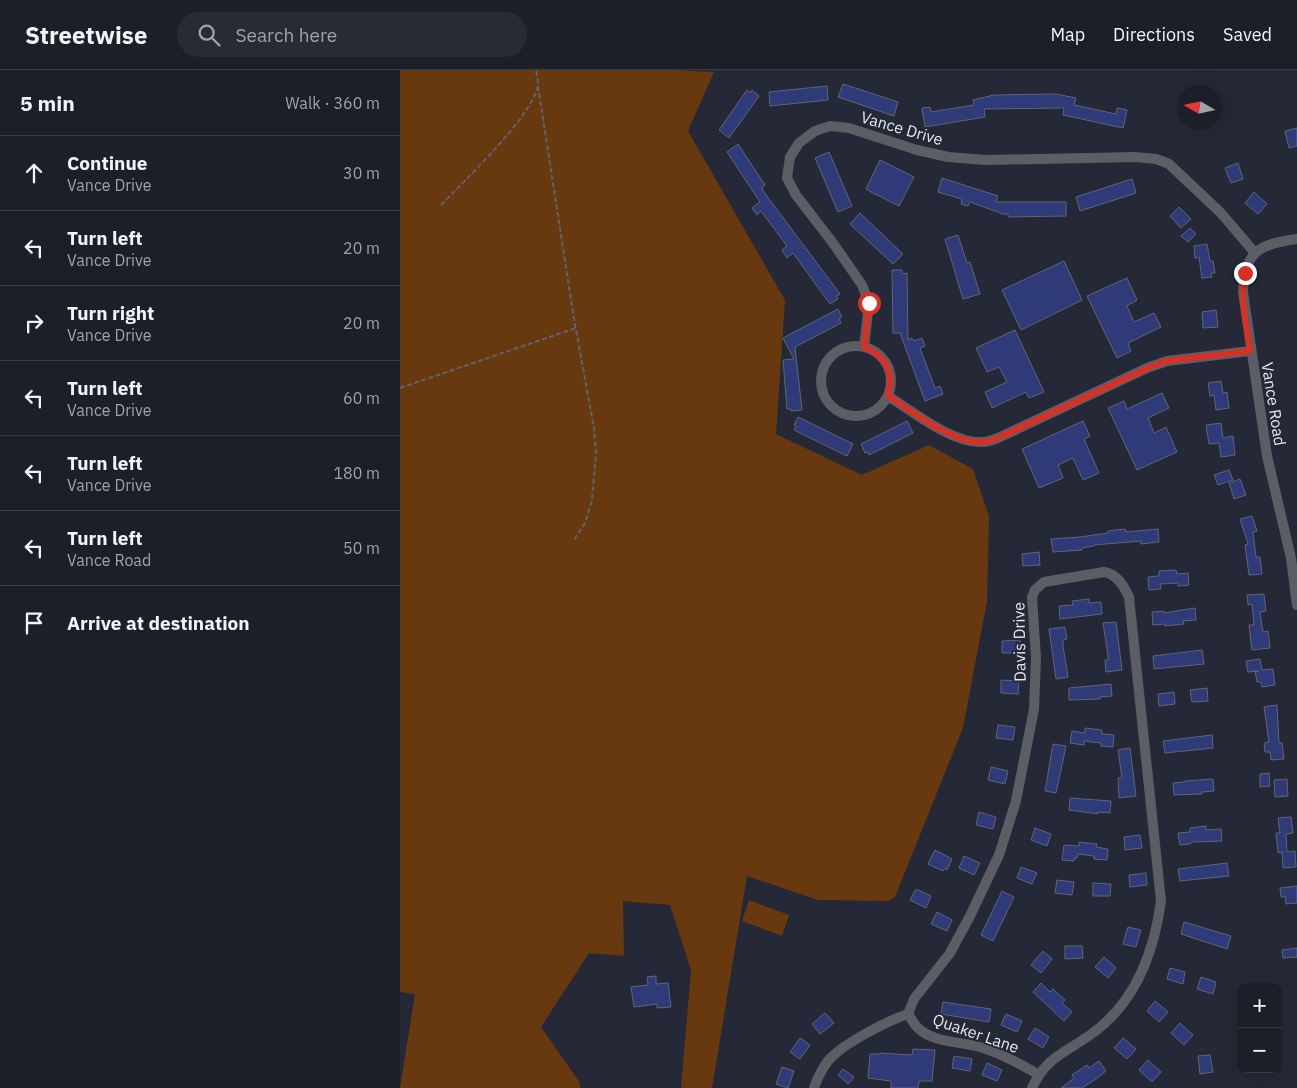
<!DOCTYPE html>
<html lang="en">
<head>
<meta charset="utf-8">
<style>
	body { margin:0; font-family:"IBM Plex Sans",sans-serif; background:#292b34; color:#f1f3f6 }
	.controls { position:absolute; right:15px; bottom:15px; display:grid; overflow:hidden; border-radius:10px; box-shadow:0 5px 20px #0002 }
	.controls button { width:45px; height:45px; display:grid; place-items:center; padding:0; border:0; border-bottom:1px solid #3a3c45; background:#1c1e28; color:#f1f3f6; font:25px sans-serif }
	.compass { position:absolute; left:777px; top:15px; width:45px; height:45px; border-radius:50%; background:#1c1e28; box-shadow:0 5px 20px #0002; rotate:279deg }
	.stop { position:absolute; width:15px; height:15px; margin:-11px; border:4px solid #d93025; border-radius:50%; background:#fff }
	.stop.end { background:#d93025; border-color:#fff; box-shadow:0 1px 5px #0008 }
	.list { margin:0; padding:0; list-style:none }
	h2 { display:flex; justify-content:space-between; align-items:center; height:65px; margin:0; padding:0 20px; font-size:21px }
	h2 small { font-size:16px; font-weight:400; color:#a0a2a8 }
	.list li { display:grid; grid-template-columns:32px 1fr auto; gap:15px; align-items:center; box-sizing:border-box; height:75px; padding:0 20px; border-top:1px solid #3a3c45 }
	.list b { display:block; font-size:19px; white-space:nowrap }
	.list p { margin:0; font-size:16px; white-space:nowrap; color:#a0a2a8 }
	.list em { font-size:16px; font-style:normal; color:#a0a2a8 }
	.icon { flex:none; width:28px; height:28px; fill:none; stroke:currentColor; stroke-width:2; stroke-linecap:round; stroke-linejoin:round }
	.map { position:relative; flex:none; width:897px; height:1018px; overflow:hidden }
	header { display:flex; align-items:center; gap:30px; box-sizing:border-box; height:70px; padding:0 25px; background:#1c1e28; border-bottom:1px solid #3a3c45 }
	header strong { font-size:24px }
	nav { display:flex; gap:28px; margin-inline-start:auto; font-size:18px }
	.search { width:350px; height:45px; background:#292b34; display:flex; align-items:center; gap:12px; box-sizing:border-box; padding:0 18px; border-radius:28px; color:#a0a2a8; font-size:19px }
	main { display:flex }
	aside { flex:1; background:#1c1e28 }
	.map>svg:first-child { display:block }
	.green { fill:#68380f }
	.building { fill:#2f3a79; stroke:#606574 }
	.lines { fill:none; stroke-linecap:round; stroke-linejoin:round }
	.path { stroke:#60626f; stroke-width:2; stroke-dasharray:5 2.5; stroke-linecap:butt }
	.street { stroke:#5c5e65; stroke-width:10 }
	.route { stroke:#d93025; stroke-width:6 }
	.labels { text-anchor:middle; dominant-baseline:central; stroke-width:4; stroke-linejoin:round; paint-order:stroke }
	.street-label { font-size:16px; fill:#e4e6f0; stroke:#252836 }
</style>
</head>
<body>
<header>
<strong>Streetwise</strong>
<div class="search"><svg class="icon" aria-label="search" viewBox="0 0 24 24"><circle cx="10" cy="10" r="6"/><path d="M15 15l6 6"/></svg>Search here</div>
<nav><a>Map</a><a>Directions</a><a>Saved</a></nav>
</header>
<main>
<aside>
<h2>5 min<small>Walk · 360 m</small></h2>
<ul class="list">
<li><svg class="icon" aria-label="ahead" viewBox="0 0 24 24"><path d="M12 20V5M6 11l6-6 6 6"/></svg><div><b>Continue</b><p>Vance Drive</p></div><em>30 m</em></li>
<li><svg class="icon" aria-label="left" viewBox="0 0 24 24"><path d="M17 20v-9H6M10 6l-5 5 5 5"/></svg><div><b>Turn left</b><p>Vance Drive</p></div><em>20 m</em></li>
<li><svg class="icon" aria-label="right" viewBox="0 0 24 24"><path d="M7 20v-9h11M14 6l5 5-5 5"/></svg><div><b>Turn right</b><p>Vance Drive</p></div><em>20 m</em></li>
<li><svg class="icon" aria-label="left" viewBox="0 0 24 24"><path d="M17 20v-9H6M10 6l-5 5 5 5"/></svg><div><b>Turn left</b><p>Vance Drive</p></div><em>60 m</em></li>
<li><svg class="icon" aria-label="left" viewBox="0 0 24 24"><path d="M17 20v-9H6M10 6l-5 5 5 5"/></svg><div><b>Turn left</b><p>Vance Drive</p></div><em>180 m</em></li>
<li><svg class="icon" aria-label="left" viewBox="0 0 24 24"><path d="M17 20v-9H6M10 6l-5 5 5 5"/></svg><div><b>Turn left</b><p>Vance Road</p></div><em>50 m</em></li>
<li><svg class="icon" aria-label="arrive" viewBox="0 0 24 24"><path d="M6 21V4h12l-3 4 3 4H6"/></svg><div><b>Arrive at destination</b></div></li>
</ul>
</aside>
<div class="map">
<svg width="897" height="1018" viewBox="0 0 897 1018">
	<rect width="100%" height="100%" fill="#252836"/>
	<g class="green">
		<polygon points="0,0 272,0 314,2 288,61 385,230 376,364 462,405 529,375 573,399 589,446 587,531 563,658 495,827 489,831 418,830 347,806 312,1018 281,1018 291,900 270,835 223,831 224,886 189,883 141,957 180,1013 180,1018 0,1018 15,924 0,922"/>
		<polygon points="349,830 389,845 382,866 342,851"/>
	</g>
	<g class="building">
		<polygon points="443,14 498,32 494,46 438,27"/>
		<polygon points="427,16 428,30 370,36 369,22"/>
		<polygon points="347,20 350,23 352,20 359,26 329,68 319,60"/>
		<polygon points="656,24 676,28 674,35 716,44 717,38 727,40 723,58 663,45 664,38 584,39 585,47 525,57 522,38 530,37 531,42 574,35 573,30 594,25"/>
		<polygon points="897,58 897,76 889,78 885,61"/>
		<polygon points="338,74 365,115 362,117 363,121 440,224 436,226 438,229 430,234 393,183 387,188 382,180 387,176 361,141 357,145 352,138 360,132 327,82"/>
		<polygon points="429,82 452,136 438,142 415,88"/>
		<polygon points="480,90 514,107 499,136 477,125 478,124 476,125 466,119"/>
		<polygon points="838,93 843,109 831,113 825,98"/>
		<polygon points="542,108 598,126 596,132 666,132 666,146 608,147 608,144 603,144 570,132 568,136 561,134 562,129 538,122"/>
		<polygon points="732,109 736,123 680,141 676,127"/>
		<polygon points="854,122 867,134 858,144 845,133"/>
		<polygon points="779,137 791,149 781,158 770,146"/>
		<polygon points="460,143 503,184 493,194 450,154"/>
		<polygon points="790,158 796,164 788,172 781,166"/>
		<polygon points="558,165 567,193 570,192 580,224 563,229 545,169"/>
		<polygon points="807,174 810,191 813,191 815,203 811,203 812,207 802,208 799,187 795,188 794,176"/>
		<polygon points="664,191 682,230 621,260 602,220"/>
		<polygon points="492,200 502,200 502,204 507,203 508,270 512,268 514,271 522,268 525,276 520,278 535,318 540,316 543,324 525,331 500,263 493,263"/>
		<polygon points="727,208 737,230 727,236 734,252 754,243 761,257 728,273 731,281 717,288 687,226"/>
		<polygon points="438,239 442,247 439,249 441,253 395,277 402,340 391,341 391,339 387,339 383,290 394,289 383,268"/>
		<polygon points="816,240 818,257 803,258 802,242"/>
		<polygon points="615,260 644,322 629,328 626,322 592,338 585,322 607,312 599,297 587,302 576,278"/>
		<polygon points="821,311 823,323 827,322 829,338 816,340 814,325 810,326 808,313"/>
		<polygon points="762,323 769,338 748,348 754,363 766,357 777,382 737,400 708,338 724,331 727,339"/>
		<polygon points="398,347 453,374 447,386 394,360 396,356 394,355"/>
		<polygon points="507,351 513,363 469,385 468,382 465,383 461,374"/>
		<polygon points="683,351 690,366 684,369 699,403 683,410 673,388 658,395 663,408 639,418 622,379"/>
		<polygon points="821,353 823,368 833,366 835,385 821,387 819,373 809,374 806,355"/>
		<polygon points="829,400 833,410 818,415 814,405"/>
		<polygon points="840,409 846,425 834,429 829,413"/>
		<polygon points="852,446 857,461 853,462 856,487 860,487 862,504 849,505 845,475 848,474 840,449"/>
		<polygon points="725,459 726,462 758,459 759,472 741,474 741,471 694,475 694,476 682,478 682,480 653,482 651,469 680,467 708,463 708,461"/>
		<polygon points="639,482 640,495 623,496 622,484"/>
		<polygon points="776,500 777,504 788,503 789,515 778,516 778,513 760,514 761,519 749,520 748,507 759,506 759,501"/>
		<polygon points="864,524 866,541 860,542 863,562 868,561 870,578 852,580 849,555 854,555 852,534 848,535 847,525"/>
		<polygon points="689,529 689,533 701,532 702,544 660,549 659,536 673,535 672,531"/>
		<polygon points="795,538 796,550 783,551 784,554 765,556 765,554 753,555 752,542 764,541 764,543"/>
		<polygon points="716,552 722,600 706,602 705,590 708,590 708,585 703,553"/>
		<polygon points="665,557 667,569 663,570 663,576 668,607 656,609 649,559"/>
		<polygon points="620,570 620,583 602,583 602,571"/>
		<polygon points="802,580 804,594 754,599 753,586"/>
		<polygon points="860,589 862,600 873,599 875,615 862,617 861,612 857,612 855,601 859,601 848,602 846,591"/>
		<polygon points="601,610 619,611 618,624 601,623"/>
		<polygon points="711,614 712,626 700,627 700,629 669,630 669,618"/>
		<polygon points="807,618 808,631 792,632 790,620"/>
		<polygon points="774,622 775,634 759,636 758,624"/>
		<polygon points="877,635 879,673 882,673 884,689 871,690 870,682 865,682 864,673 869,672 864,637"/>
		<polygon points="598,655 615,657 613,670 596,668"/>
		<polygon points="685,658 702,660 702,664 714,665 713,677 701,676 701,673 684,671 684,675 670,673 672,661 685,663"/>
		<polygon points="812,665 813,678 765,683 763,671"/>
		<polygon points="653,674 666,676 656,723 645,721"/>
		<polygon points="730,678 736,726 719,728 718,708 722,708 718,680"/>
		<polygon points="591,697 608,701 605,714 588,710"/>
		<polygon points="869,703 870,716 860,717 860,704"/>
		<polygon points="813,709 814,721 802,722 802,724 774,725 773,713 784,712 785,711"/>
		<polygon points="887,709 888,726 875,727 874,710"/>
		<polygon points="670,728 711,731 710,743 698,742 698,744 669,740"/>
		<polygon points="579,742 596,747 593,759 576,755"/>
		<polygon points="891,747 893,763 886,764 887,782 895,781 896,797 883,798 882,783 883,782 878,783 876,763 880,763 878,748"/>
		<polygon points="806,756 806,760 821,759 822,771 792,772 790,774 780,775 778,763 790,762 790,758"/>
		<polygon points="635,758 651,764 647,776 631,770"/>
		<polygon points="740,765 742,778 725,780 724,767"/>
		<polygon points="679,772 697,774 696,777 708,779 707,790 694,789 694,786 678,784 677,788 675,788 674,791 662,790 664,775 679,776"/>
		<polygon points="535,780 552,789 547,800 545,798 543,801 528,794"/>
		<polygon points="564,786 580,793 574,805 559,798"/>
		<polygon points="827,793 829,806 780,811 778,799"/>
		<polygon points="621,797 637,803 632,814 617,808"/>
		<polygon points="746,803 747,815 730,817 729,805"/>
		<polygon points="657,810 674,812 672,825 655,823"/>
		<polygon points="693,813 711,814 710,826 693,826"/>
		<polygon points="897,816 897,833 886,834 885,826 881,827 880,818"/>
		<polygon points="516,819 531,826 526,838 510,830"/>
		<polygon points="602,821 614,827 593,871 581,865"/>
		<polygon points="537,842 552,850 547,861 531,854"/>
		<polygon points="784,852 831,866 827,879 781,864"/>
		<polygon points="728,857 741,860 736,877 723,874"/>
		<polygon points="665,876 682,876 683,888 665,889"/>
		<polygon points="897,878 897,887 883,888 882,880"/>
		<polygon points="643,881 652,889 641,903 631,895"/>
		<polygon points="704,887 716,898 708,908 695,897"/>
		<polygon points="770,898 785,902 783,914 767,909"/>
		<polygon points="256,906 256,914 268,913 271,937 257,938 257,934 234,937 231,917 248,915 247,907"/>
		<polygon points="801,907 816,912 813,924 797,919"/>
		<polygon points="641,913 650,922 653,919 665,930 662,933 672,942 664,951 633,922"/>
		<polygon points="755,931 768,942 759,952 747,941"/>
		<polygon points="543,932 591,939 589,952 541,944"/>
		<polygon points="425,943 434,953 420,964 412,954"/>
		<polygon points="606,944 622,951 617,962 601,955"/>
		<polygon points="780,953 793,965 784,975 771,963"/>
		<polygon points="635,958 649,967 643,978 628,969"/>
		<polygon points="400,968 410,975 400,989 390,982"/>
		<polygon points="723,968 736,979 727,989 714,978"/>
		<polygon points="513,979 535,980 532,1011 519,1011 518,1018 491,1018 491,1011 468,1008 470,984 480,984 480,983 512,985"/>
		<polygon points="810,985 813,1002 800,1004 798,986"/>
		<polygon points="554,986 572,989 570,1001 552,998"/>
		<polygon points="748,990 761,1002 752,1012 739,1000"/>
		<polygon points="699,991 706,1001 696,1009 682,1018 661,1018 674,1008 672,1005 687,995 689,998"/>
		<polygon points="587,993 602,1000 597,1011 582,1005"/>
		<polygon points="382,997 394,1001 388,1018 376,1014"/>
		<polygon points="443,999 454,1007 448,1014 438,1005"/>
	</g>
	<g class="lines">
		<g class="path">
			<polyline points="138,16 174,249 194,358 196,384 192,430 185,453 174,470"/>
			<path d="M41 135C64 111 133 46 138 15 138 11 137 5 136 0"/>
			<polyline points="0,318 176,258"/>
		</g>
		<g class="street">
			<path d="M897 169C860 174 844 181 843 222L867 386 891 488 897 535"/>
			<circle cx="456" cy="311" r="35"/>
			<polyline points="464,277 469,233 462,215 433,173 396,125 387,108 390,87 399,73 415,61 430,56 449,58 517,80 548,87 586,90 735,87 756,89 769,94 821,143 855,183"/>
			<path d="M488 326C512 341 553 374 582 372 587 372 593 370 598 368L747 298 767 291 850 281"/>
			<path d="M508 944 514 929 550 883 570 846 599 785 616 731 634 639 636 588 632 527 635 520 644 512 704 502C717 504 724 516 729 527L761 831C754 883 735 934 690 965 665 983 646 987 632 1018"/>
			<path d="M508 944C511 948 513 953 517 957 533 974 565 971 586 979 605 985 621 995 638 1004"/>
			<path d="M414 1018C417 1009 422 999 428 991 442 974 487 951 508 944"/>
		</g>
	</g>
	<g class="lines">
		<path class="route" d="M469 233 464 277C487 287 494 302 488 326 512 341 553 374 582 372 587 372 593 370 598 368L748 298 767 291 850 281C847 256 839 228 845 203"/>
	</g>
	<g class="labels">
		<g class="street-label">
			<text transform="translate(502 58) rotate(16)">Vance Drive</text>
			<text transform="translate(874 334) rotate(81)">Vance Road</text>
			<text transform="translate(619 572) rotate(-91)">Davis Drive</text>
			<text transform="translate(576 963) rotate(19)">Quaker Lane</text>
		</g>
	</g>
</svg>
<div class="controls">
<button>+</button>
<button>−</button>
</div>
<svg class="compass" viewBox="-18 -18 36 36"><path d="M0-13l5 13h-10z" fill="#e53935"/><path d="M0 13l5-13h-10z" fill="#a0a2a8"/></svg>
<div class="stop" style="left:469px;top:233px"></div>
<div class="stop end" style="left:845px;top:203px"></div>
</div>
</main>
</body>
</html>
